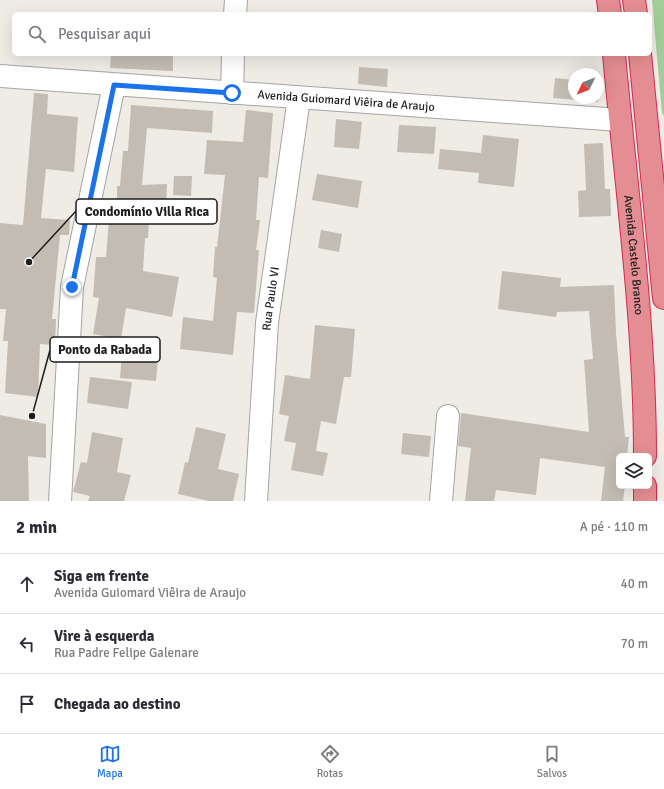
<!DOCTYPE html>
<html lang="pt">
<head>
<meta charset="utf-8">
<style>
	body { margin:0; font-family:Signika,sans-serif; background:#f2f2f3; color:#2b2b33 }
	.controls { position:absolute; right:12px; bottom:12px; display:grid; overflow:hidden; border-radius:6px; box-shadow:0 4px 16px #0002 }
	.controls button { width:36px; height:36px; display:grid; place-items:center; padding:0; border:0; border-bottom:1px solid #e1e1e2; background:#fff; color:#2b2b33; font:20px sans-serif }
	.compass { position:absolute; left:568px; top:68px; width:36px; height:36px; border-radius:50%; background:#fff; box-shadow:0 4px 16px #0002; rotate:227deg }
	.stop { position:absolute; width:12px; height:12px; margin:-9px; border:3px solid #1a73e8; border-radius:50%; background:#fff }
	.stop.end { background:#1a73e8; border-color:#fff; box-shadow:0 1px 4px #0008 }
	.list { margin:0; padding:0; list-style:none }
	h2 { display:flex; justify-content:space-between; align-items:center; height:52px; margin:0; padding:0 16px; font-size:17px }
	h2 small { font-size:13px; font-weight:400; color:#7c7c81 }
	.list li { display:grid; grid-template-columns:26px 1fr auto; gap:12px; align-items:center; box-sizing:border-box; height:60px; padding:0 16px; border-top:1px solid #e1e1e2 }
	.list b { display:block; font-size:15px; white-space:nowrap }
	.list p { margin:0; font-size:13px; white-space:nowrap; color:#7c7c81 }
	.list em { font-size:13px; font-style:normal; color:#7c7c81 }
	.icon { flex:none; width:22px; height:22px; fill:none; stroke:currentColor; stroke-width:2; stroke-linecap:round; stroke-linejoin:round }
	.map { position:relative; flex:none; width:664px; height:501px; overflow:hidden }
	.search { position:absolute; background:#fff; box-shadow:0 4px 16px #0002; left:12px; right:12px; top:12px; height:44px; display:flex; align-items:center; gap:10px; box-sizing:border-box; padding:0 14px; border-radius:6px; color:#7c7c81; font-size:15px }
	.sheet { height:232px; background:#fff }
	nav { display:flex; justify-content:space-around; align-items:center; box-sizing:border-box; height:56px; border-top:1px solid #e1e1e2; background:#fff; font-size:11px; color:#7c7c81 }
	nav a { display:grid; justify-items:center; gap:2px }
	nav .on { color:#1a73e8 }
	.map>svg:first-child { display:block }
	.forest { fill:#a2cd99 }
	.building { fill:#c3bcb3 }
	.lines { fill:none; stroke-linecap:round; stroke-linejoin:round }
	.minor-casing { stroke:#a4a4a4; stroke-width:24 }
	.highway-casing { stroke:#d5284d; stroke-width:24 }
	.minor { stroke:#fff; stroke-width:22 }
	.highway { stroke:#e48d92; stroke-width:22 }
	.route { stroke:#1a73e8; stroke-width:5 }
	.labels { text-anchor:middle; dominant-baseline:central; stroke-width:3; stroke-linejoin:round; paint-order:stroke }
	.street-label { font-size:12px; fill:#1d1d1d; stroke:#fff }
	.leader { fill:none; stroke:#1d1d1d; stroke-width:1.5 }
	.callout-dot { fill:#1d1d1d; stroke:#fff; stroke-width:1.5 }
	.callout { fill:#fff; stroke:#1d1d1d; stroke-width:1.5 }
	.callout-label { font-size:13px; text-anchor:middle; font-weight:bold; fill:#1d1d1d }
</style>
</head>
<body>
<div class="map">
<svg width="664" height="501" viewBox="0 0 664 501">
	<rect width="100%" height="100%" fill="#eeece4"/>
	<polygon class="forest" points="652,0 664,0 664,116 662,113"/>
	<g class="building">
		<polygon points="111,54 173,54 173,71 110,68"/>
		<polygon points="359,67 388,69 387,87 358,84"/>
		<polygon points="555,78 574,80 574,98 598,98 598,83 600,83 598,102 553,98"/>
		<polygon points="34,93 48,94 47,114 78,117 74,172 46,169 41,218 70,220 69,235 60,235 52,319 56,319 55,345 40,344 38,397 5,393 8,341 3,341 6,309 0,309 0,223 23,225"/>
		<polygon points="131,105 213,111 212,133 147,128 142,185 167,184 166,208 150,207 148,238 145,238 143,271 179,277 172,317 126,308 121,339 93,334 99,298 93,297 96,257 106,257 110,207 117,208 117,186 120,186 123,151 128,151"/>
		<polygon points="246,110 273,113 268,178 259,177 256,220 260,220 256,250 259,250 254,313 237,312 233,355 180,349 183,317 213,321 217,278 213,277 215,247 217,247 225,175 204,174 207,140 243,142"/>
		<polygon points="336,119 362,122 359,149 334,147"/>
		<polygon points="399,125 436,127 434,154 397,152"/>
		<polygon points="483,135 519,139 514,187 478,183 479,173 438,169 440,149 481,153"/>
		<polygon points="603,143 605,189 610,189 611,216 579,217 578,191 586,190 584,144"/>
		<polygon points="317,174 362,181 358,208 312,200"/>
		<polygon points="174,176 192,176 191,196 173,195"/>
		<polygon points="321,230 342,234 339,252 318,248"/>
		<polygon points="502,271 561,278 560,287 614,285 616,333 625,437 629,437 627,456 619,456 619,486 625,486 623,501 601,501 605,467 540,458 536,495 496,490 494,501 465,501 471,448 458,446 461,413 589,432 584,360 593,359 589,311 557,312 556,317 498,309"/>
		<polygon points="315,325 355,329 351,377 344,377 336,424 321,421 316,451 328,453 323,476 291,470 296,443 284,441 289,416 279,414 285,375 310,379"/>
		<polygon points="122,354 158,358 156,381 120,378"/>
		<polygon points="90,377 132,382 128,409 87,403"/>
		<polygon points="0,415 46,424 46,458 28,456 29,501 0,501"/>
		<polygon points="196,427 226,434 218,469 239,474 233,501 209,501 178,494 185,462 188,463"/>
		<polygon points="92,432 123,438 117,472 131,475 124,501 88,501 90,496 73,492 81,462 87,463"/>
		<polygon points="403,433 431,436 429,457 401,454"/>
	</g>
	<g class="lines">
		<g class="minor-casing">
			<g id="minor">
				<polyline points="235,14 236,0"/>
				<path id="s1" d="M0 76 620 120"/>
				<polyline points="232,93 233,54"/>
				<polyline points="60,501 72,287 114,85"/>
				<path id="s2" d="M256 501 267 323 299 98"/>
				<polyline points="441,501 448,416"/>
			</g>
		</g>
		<g class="highway-casing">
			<g id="highway">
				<polyline points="608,0 610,14"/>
				<polyline points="634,0 636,14"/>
				<path id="s3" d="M614 54C626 188 645 321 645 456"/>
				<polyline points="640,54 664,298"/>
				<polyline points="645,486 645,501"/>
			</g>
		</g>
		<use href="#minor" class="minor"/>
		<use href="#highway" class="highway"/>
	</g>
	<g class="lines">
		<polyline class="route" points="72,287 114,85 232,93"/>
	</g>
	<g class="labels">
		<g class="street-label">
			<text stroke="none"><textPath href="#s1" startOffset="347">Avenida Guiomard Viêira de Araujo</textPath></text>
			<text stroke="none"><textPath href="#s3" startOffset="202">Avenida Castelo Branco</textPath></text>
			<text stroke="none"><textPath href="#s2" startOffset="203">Rua Paulo VI</textPath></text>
		</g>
	</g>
	<path class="leader" d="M29 262L76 211M32 416L50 350"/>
	<g class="callout-dot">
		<circle cx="29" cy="262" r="4"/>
		<circle cx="32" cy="416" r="4"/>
	</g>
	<g class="callout">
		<rect x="76" y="199" width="141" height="25" rx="4"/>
		<rect x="50" y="337" width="110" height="25" rx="4"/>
	</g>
	<g class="callout-label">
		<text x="147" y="216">Condomínio Villa Rica</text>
		<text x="105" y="354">Ponto da Rabada</text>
	</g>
</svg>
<div class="controls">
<button><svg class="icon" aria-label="layers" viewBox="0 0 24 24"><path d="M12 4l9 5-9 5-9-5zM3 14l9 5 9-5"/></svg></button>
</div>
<svg class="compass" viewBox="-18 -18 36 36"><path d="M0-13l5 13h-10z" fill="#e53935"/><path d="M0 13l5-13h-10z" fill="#7c7c81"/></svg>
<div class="stop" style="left:232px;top:93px"></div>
<div class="stop end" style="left:72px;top:287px"></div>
<div class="search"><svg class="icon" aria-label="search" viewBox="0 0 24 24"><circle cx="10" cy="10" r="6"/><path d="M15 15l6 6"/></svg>Pesquisar aqui</div>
</div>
<section class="sheet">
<h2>2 min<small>A pé · 110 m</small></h2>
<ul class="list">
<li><svg class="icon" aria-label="ahead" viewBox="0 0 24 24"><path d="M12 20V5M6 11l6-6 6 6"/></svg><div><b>Siga em frente</b><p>Avenida Guiomard Viêira de Araujo</p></div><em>40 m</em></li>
<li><svg class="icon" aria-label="left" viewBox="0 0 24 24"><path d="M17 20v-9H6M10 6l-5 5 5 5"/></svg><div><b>Vire à esquerda</b><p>Rua Padre Felipe Galenare</p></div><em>70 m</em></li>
<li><svg class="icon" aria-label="arrive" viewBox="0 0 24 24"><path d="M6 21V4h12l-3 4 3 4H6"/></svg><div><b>Chegada ao destino</b></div></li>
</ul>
</section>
<nav>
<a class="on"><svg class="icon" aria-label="map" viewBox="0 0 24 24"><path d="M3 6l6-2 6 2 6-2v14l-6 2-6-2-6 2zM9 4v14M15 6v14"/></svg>Mapa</a>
<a><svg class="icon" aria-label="directions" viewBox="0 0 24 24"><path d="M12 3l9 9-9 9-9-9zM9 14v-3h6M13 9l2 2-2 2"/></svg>Rotas</a>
<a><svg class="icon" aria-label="saved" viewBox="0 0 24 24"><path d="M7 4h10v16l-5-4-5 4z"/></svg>Salvos</a>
</nav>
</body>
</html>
